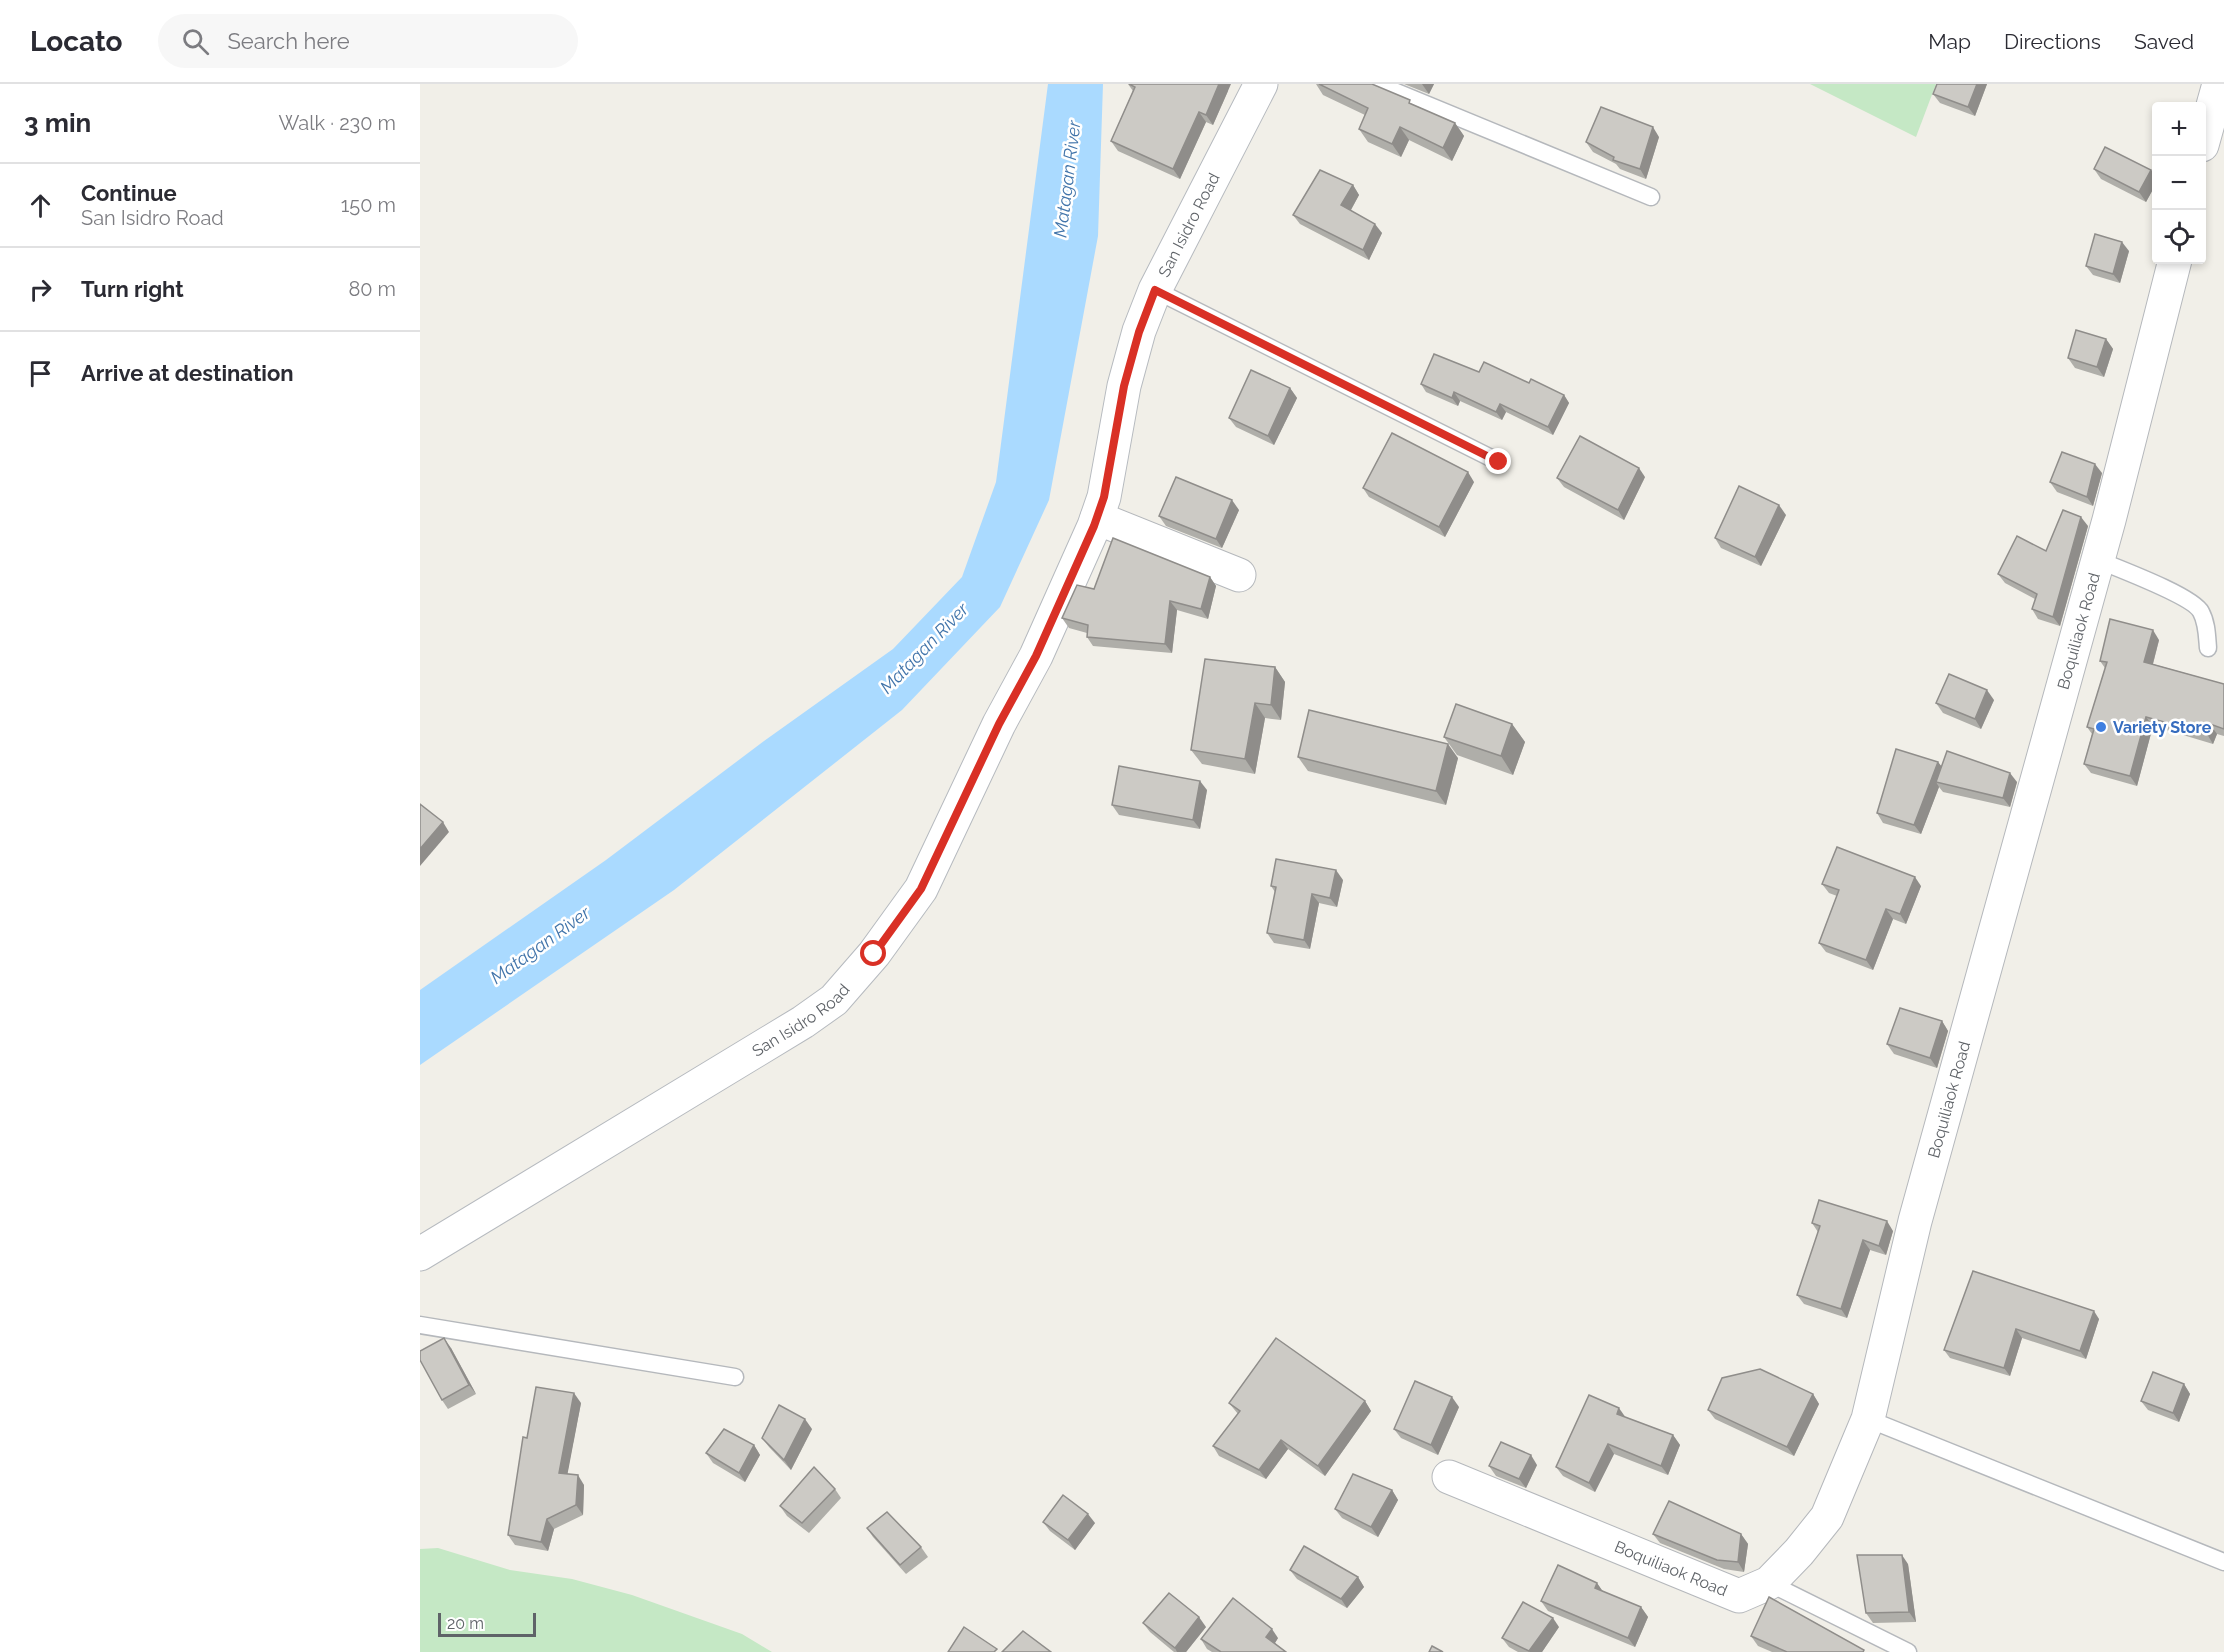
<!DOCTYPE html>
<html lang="en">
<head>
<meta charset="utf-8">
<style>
	body { margin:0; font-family:Raleway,sans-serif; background:#f7f7f7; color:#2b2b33 }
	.controls { position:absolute; right:18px; top:18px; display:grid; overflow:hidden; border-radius:6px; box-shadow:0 3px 9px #0003 }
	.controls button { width:54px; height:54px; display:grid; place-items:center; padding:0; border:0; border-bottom:2px solid #e1e1e2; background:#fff; color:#2b2b33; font:30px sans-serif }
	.scale { position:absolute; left:18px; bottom:15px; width:98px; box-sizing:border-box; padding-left:6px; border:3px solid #5f6368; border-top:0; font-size:16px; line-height:21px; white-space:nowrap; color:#5f6368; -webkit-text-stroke:4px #fff; paint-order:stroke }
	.stop { position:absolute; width:18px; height:18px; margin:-14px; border:4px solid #d93025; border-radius:50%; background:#fff }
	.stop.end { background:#d93025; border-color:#fff; box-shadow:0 2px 6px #0008 }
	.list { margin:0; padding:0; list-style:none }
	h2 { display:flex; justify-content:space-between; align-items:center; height:78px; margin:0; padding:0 24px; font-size:26px }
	h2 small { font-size:20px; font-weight:400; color:#7c7c81 }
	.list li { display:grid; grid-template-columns:39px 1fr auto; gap:18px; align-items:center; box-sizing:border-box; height:84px; padding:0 24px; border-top:2px solid #e1e1e2 }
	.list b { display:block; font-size:22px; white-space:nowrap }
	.list p { margin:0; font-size:20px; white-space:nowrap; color:#7c7c81 }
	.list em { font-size:20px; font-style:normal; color:#7c7c81 }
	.icon { flex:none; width:33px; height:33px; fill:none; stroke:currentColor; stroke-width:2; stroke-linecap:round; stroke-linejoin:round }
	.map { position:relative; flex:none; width:1804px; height:1568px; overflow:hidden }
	header { display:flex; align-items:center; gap:36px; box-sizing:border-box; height:84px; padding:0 30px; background:#fff; border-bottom:2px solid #e1e1e2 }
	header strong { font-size:28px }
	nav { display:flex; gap:33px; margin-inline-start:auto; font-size:21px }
	.search { width:420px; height:54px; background:#f7f7f7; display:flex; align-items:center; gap:15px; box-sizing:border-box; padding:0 21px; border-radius:33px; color:#7c7c81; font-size:22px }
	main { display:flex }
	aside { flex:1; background:#fff }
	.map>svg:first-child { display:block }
	.green { fill:#c5e8c5 }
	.water { fill:#aadaff }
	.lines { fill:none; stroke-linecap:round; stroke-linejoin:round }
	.lane-casing { stroke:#b5b8bc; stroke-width:19 }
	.street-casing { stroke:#b5b8bc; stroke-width:35 }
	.secondary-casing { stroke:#b6babf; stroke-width:35 }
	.lane { stroke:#fff; stroke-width:16 }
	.street { stroke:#fff; stroke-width:33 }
	.secondary { stroke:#fff; stroke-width:33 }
	.wall { fill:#afaea9 }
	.shaded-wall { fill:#8f8d8a }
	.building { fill:#cccac5; stroke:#8f8d8a; stroke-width:1.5 }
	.route { stroke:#d93025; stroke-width:8 }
	.shop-dot { fill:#3f7fe0; stroke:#fff; stroke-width:2 }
	.labels { text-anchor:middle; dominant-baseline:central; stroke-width:5; stroke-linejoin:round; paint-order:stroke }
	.street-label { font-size:16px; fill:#5f6368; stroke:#fff }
	.shop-label { font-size:16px; font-weight:bold; fill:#366cbe; stroke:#fff; text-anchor:start }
	.water-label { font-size:18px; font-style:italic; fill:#4174aa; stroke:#fff }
</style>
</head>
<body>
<header>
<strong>Locato</strong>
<div class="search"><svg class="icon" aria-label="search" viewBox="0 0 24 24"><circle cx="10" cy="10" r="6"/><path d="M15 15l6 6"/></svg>Search here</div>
<nav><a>Map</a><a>Directions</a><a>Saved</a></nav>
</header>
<main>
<aside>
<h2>3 min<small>Walk · 230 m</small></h2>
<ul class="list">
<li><svg class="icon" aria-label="ahead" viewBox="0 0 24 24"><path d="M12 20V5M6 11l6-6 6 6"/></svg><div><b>Continue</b><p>San Isidro Road</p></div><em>150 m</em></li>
<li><svg class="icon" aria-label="right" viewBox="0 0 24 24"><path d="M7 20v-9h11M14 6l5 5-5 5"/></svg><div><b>Turn right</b></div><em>80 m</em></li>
<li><svg class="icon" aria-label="arrive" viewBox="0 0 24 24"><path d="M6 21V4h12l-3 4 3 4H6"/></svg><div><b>Arrive at destination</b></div></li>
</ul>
</aside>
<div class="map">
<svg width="1804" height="1568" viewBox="0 0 1804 1568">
	<rect width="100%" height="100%" fill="#f1efe8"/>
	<g class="green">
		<polygon points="1390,0 1516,0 1496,53"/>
		<polygon points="18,1464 90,1486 152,1495 212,1511 322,1550 352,1568 0,1568 0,1465"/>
	</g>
	<polygon class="water" points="628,0 683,0 678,152 629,416 580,523 482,626 254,806 0,981 0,906 186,776 344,657 473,565 542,493 576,398"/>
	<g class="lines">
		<g class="lane-casing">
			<g id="lane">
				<polyline points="957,0 1231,113"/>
				<polyline points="735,206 1079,378"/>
				<path d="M1678 476C1697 484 1773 512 1781 528 1787 539 1787 552 1788 564"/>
				<polyline points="0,1241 315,1293"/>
				<polyline points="1448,1335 1804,1478"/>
				<polyline points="1349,1499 1488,1568"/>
			</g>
		</g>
		<g class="street-casing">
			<g id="street">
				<polyline points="1782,61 1799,0"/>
				<polyline points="677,434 819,491"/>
				<path id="s1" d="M1029 1393 1319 1512 1349 1499 1379 1468 1407 1433 1448 1335 1495 1137 1689 436 1755 176"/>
			</g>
		</g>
		<g class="secondary-casing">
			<g id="secondary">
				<path id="s2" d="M0 1170 383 938 414 916 454 870 501 805 579 640 616 572 674 442 684 413 704 302 719 247 735 206 841 0"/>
			</g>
		</g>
		<use href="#lane" class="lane"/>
		<use href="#street" class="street"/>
		<use href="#secondary" class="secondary"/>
	</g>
	<g class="wall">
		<polygon points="708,0 808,7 793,41 786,38 760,95 698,67 691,57 713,7"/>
		<polygon points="896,0 952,0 994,21 1035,39 1044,52 1032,77 989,56 981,73 948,58 939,45 945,31 903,11"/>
		<polygon points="984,0 1014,0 1009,10"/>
		<polygon points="1517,0 1567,0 1555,32 1520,19 1513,10"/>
		<polygon points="1239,53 1226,95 1200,85 1196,80 1173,68 1166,58"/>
		<polygon points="1674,85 1731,86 1737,94 1737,98 1726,118 1681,95"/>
		<polygon points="933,101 939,111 931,126 962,149 949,176 880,140 873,131"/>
		<polygon points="1709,167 1700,199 1673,191 1666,182"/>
		<polygon points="1686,255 1693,265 1684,293 1655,284 1648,274"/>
		<polygon points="1059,288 1109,299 1144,311 1149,319 1133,351 1086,328 1082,336 1040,317 1038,322 1006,308 1001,300"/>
		<polygon points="870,304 877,314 854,361 816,343 809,334"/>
		<polygon points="1682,389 1673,422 1637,408 1630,398"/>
		<polygon points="1225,393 1204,436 1144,403 1137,394"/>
		<polygon points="1054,398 1025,453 949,413 943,404"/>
		<polygon points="819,426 802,464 746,442 739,432"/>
		<polygon points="1366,431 1341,482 1301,464 1295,454"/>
		<polygon points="1668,442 1640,542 1618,535 1612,525 1615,515 1585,499 1578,490 1626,467"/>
		<polygon points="790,493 796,502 788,535 757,526 752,569 673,562 667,553 667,549 649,544 642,534 674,505"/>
		<polygon points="1739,556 1733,580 1804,600 1804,652 1797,650 1793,660 1733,642 1717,702 1671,689 1664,680 1672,650 1667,643 1685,584 1680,577"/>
		<polygon points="855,583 865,598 861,636 845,634 835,690 782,680 771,666"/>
		<polygon points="1574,616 1561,645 1523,629 1516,619"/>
		<polygon points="1092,640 1105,658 1093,691 1037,671 1024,653"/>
		<polygon points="878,673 1038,674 1026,721 888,687"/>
		<polygon points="1518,678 1521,682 1597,698 1590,723 1523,708 1519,703 1501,750 1463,739 1457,729"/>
		<polygon points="787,706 780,745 699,731 692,721"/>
		<polygon points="923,796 917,823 899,819 890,865 854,859 847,849 855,808 851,802"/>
		<polygon points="1402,800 1501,802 1486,840 1473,835 1453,886 1406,868 1399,859 1417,812 1409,809"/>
		<polygon points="1522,937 1528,947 1517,984 1474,970 1467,960"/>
		<polygon points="1392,1139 1473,1147 1466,1171 1450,1166 1427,1234 1384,1220 1377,1211 1398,1148"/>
		<polygon points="1553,1187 1679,1235 1666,1275 1602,1254 1590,1292 1530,1274 1524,1266"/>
		<polygon points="31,1264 56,1310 28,1325 22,1316"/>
		<polygon points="1764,1300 1770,1310 1759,1338 1728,1326 1721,1317"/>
		<polygon points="1393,1310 1399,1320 1374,1372 1295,1335 1288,1326"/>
		<polygon points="945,1317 951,1327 905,1392 868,1365 846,1395 799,1372 793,1362 818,1330 809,1319"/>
		<polygon points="161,1319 147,1390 164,1401 163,1431 134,1445 128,1467 95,1461 88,1451 107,1354"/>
		<polygon points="1039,1323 1018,1371 981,1354 974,1345"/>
		<polygon points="1205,1333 1253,1351 1260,1361 1248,1391 1194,1370 1175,1408 1143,1392 1136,1383"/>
		<polygon points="392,1345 371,1386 349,1363 342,1354"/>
		<polygon points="334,1361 340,1371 325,1398 293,1379 286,1369"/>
		<polygon points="1117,1381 1106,1404 1076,1392 1069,1382"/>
		<polygon points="415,1405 421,1414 389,1449 367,1432 360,1422"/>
		<polygon points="972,1406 978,1416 958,1453 922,1434 915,1425"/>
		<polygon points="623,1438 675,1439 655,1466 630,1447"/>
		<polygon points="447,1444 501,1463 508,1473 486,1490 453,1453"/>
		<polygon points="1233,1450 1321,1450 1328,1460 1324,1488 1304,1485 1240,1459"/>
		<polygon points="1488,1480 1496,1538 1453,1539 1446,1529"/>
		<polygon points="870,1486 938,1493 944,1503 927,1524 877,1495"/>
		<polygon points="1177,1499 1182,1507 1221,1523 1228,1533 1215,1563 1128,1527 1121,1517"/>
		<polygon points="723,1539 786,1543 766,1568 754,1568 730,1548"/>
		<polygon points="1139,1543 1122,1568 1098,1568 1089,1563 1082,1554"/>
		<polygon points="1331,1552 1445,1568 1352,1568 1338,1562"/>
		<polygon points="858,1554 855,1559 866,1568 792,1568 787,1565 781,1555"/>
	</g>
	<g class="shaded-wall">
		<polygon points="799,0 811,0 793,41 786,31"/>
		<polygon points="1002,0 1014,0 1009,10"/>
		<polygon points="1557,0 1567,0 1555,32 1548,23"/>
		<polygon points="779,28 786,38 760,95 753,85"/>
		<polygon points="1035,39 1044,52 1032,77 1023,64"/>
		<polygon points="980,43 989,56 981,73 972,60"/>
		<polygon points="1233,43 1239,53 1226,95 1220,85"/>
		<polygon points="1731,86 1737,94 1737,98 1726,118 1719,108"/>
		<polygon points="933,101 939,111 928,131 921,121"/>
		<polygon points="955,140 962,149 949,176 943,166"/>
		<polygon points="1702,158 1709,167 1700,199 1693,190"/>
		<polygon points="1686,255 1693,265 1684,293 1677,283"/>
		<polygon points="870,304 877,314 854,361 848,352"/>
		<polygon points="1034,308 1040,317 1038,322 1032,314"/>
		<polygon points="1144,311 1149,319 1133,351 1128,343"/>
		<polygon points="1080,320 1086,328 1082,336 1076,328"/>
		<polygon points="1675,380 1682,389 1673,422 1667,413"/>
		<polygon points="1219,384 1225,393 1204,436 1198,426"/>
		<polygon points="1048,388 1054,398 1025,453 1019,443"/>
		<polygon points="812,416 819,426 802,464 796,455"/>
		<polygon points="1359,421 1366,431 1341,482 1335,473"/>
		<polygon points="1661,433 1668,442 1640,542 1633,533"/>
		<polygon points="790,493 796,502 788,535 781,525"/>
		<polygon points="750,517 757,526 752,569 745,560"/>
		<polygon points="1733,546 1739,556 1731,587 1724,578"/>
		<polygon points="855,583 865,598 861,636 851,621"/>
		<polygon points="1567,606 1574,616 1561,645 1555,635"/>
		<polygon points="835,619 845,634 835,690 825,675"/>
		<polygon points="1726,633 1733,642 1717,702 1710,692"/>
		<polygon points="1092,640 1105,658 1093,691 1081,672"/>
		<polygon points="1790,640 1797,650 1793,660 1787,650"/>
		<polygon points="1028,660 1038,674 1026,721 1016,707"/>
		<polygon points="1518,678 1525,687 1516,698 1519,703 1501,750 1494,741"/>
		<polygon points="1590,689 1597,698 1590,723 1583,714"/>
		<polygon points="780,697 787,706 780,745 773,736"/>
		<polygon points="23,738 29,748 0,782 0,765"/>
		<polygon points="916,786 923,796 917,823 910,814"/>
		<polygon points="1495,793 1501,802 1486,840 1480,830"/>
		<polygon points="892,810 899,819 890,865 884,856"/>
		<polygon points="1466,825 1473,835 1453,886 1446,876"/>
		<polygon points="1522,937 1528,947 1517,984 1510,974"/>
		<polygon points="1467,1137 1473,1147 1466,1171 1459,1162"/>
		<polygon points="1443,1156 1450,1166 1427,1234 1421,1225"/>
		<polygon points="1674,1227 1679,1235 1666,1275 1660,1267"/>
		<polygon points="1596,1245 1602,1254 1590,1292 1584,1284"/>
		<polygon points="24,1254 31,1264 56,1310 49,1301"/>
		<polygon points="1764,1300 1770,1310 1759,1338 1753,1329"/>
		<polygon points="154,1309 161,1319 146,1398 139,1389"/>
		<polygon points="1393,1310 1399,1320 1374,1372 1367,1363"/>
		<polygon points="1032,1313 1039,1323 1018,1371 1011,1361"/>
		<polygon points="945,1317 951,1327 905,1392 898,1382"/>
		<polygon points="1199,1324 1206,1334 1197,1330"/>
		<polygon points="385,1335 392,1345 371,1386 364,1376"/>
		<polygon points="1253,1351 1260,1361 1248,1391 1241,1382"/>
		<polygon points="861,1356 868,1365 846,1395 839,1386"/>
		<polygon points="1188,1360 1194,1370 1175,1408 1169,1399"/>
		<polygon points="334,1361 340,1371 325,1398 319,1389"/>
		<polygon points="1111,1371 1117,1381 1106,1404 1099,1395"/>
		<polygon points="158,1391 164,1401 163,1431 156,1421"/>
		<polygon points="972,1406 978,1416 958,1453 951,1443"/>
		<polygon points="668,1430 675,1439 655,1466 648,1456"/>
		<polygon points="127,1435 134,1445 128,1467 121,1458"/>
		<polygon points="1321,1450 1328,1460 1324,1488 1318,1478"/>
		<polygon points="1482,1471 1488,1480 1496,1538 1489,1528"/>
		<polygon points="938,1493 944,1503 927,1524 921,1515"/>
		<polygon points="1177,1499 1184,1509 1175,1504"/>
		<polygon points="1221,1523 1228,1533 1215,1563 1208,1554"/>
		<polygon points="779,1533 786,1543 766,1568 757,1568 755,1564"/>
		<polygon points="1133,1534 1139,1543 1122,1568 1110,1568 1109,1567"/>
		<polygon points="852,1545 858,1554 853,1562 846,1553"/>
	</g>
	<g class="building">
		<polygon points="709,0 799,0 786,31 779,28 753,85 691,57 715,3"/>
		<polygon points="899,0 952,0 990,16 989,19 1035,39 1023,64 980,43 972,60 939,45 948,24"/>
		<polygon points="1517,0 1557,0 1548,23 1513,10"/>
		<polygon points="1181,23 1233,43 1220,85 1193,76 1194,73 1166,58"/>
		<polygon points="1685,63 1731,86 1719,108 1674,85"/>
		<polygon points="900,86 933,101 921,121 955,140 943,166 873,131"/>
		<polygon points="1675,150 1702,158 1693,190 1666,182"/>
		<polygon points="1656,246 1686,255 1677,283 1648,274"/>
		<polygon points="1014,270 1059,288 1064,278 1109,299 1111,295 1144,311 1128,343 1080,320 1076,328 1034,308 1032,314 1001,300"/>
		<polygon points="831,286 870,304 848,352 809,334"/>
		<polygon points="972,349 1048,388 1019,443 943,404"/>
		<polygon points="1160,352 1219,384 1198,426 1137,394"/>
		<polygon points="1642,368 1675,380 1667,413 1630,398"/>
		<polygon points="756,393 812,416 796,455 739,432"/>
		<polygon points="1319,402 1359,421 1335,473 1295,454"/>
		<polygon points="1643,426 1661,433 1633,533 1612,525 1617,510 1578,490 1597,452 1626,467"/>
		<polygon points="693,454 790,493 781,525 750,517 745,560 667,553 668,541 642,534 657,501 674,505"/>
		<polygon points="1690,535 1733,546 1724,578 1804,600 1804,645 1790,640 1787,650 1726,633 1710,692 1664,680 1674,645 1667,643 1687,578 1680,577"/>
		<polygon points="785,575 855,583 851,621 835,619 825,675 771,666"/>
		<polygon points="1529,590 1567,606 1555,635 1516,619"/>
		<polygon points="1036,620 1092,640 1081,672 1024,653"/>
		<polygon points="889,626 1028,660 1016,707 878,673"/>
		<polygon points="1476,665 1518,678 1494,741 1457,729"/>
		<polygon points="1527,667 1590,689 1583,714 1516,698"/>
		<polygon points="699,682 780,697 773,736 692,721"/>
		<polygon points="0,720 23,738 0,765"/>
		<polygon points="1417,763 1495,793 1480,830 1466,825 1446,876 1399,859 1419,806 1402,800"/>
		<polygon points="856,775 916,786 910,814 892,810 884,856 847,849 856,803 851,802"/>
		<polygon points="1480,924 1522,937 1510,974 1467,960"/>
		<polygon points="1399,1116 1467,1137 1459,1162 1443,1156 1421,1225 1377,1211 1400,1142 1392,1139"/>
		<polygon points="1553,1187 1674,1227 1660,1267 1596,1245 1584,1284 1524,1266"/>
		<polygon points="24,1254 49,1301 22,1316 0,1276 0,1267"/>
		<polygon points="856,1254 945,1317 898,1382 861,1356 839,1386 793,1362 820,1327 809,1319"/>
		<polygon points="1340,1285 1393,1310 1367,1363 1288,1326 1302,1294"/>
		<polygon points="1733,1288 1764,1300 1753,1329 1721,1317"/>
		<polygon points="995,1297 1032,1313 1011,1361 974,1345"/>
		<polygon points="116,1303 154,1309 139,1389 158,1391 156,1421 127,1435 121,1458 88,1451 103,1353 107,1354"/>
		<polygon points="1169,1311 1199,1324 1197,1330 1253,1351 1241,1382 1188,1360 1169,1399 1136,1383"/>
		<polygon points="359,1321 385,1335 364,1376 342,1354"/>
		<polygon points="304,1345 334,1361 319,1389 286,1369"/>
		<polygon points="1081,1358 1111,1371 1099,1395 1069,1382"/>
		<polygon points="394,1383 415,1405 382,1439 360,1422"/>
		<polygon points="933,1390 972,1406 951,1443 915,1425"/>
		<polygon points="643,1411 668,1430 648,1456 623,1438"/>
		<polygon points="1249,1417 1321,1450 1318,1478 1297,1476 1233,1450"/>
		<polygon points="467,1428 501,1463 480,1481 447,1444"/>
		<polygon points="884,1462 938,1493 921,1515 870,1486"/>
		<polygon points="1437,1471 1482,1471 1489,1528 1446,1529"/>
		<polygon points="1138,1481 1177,1499 1175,1504 1221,1523 1208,1554 1121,1517"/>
		<polygon points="749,1509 779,1533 755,1564 723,1539"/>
		<polygon points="1349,1513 1444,1566 1443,1568 1367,1568 1331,1552"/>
		<polygon points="813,1514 852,1545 846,1553 866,1568 801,1568 781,1555"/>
		<polygon points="1103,1518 1133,1534 1109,1567 1082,1554"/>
		<polygon points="544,1543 577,1565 574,1568 528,1568"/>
		<polygon points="603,1547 631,1568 582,1568"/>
		<polygon points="1012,1562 1023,1568 1009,1568"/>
	</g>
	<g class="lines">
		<polyline class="route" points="454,870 501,805 579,640 616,572 674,442 684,413 704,302 719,248 735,206 1079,378"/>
	</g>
	<circle class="shop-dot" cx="1681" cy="643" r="6"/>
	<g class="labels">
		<g class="street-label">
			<text stroke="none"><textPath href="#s2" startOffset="1347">San Isidro Road</textPath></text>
			<text stroke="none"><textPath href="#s1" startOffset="1356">Boquiliaok Road</textPath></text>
			<text stroke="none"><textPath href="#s2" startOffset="447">San Isidro Road</textPath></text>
			<text stroke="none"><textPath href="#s1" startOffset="870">Boquiliaok Road</textPath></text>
			<text stroke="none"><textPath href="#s1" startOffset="240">Boquiliaok Road</textPath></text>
		</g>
		<g class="shop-label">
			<text x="1693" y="643">Variety Store</text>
		</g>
		<g class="water-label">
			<text transform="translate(647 95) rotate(-83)">Matagan River</text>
			<text transform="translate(504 564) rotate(-46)">Matagan River</text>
			<text transform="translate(120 861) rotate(-36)">Matagan River</text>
		</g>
	</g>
</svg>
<div class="controls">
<button>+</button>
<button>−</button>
<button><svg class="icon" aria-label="locate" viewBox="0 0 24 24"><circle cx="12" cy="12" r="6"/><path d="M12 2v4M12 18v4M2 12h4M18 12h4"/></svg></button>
</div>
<div class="scale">20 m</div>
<div class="stop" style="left:454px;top:870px"></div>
<div class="stop end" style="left:1079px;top:378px"></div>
</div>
</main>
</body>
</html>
